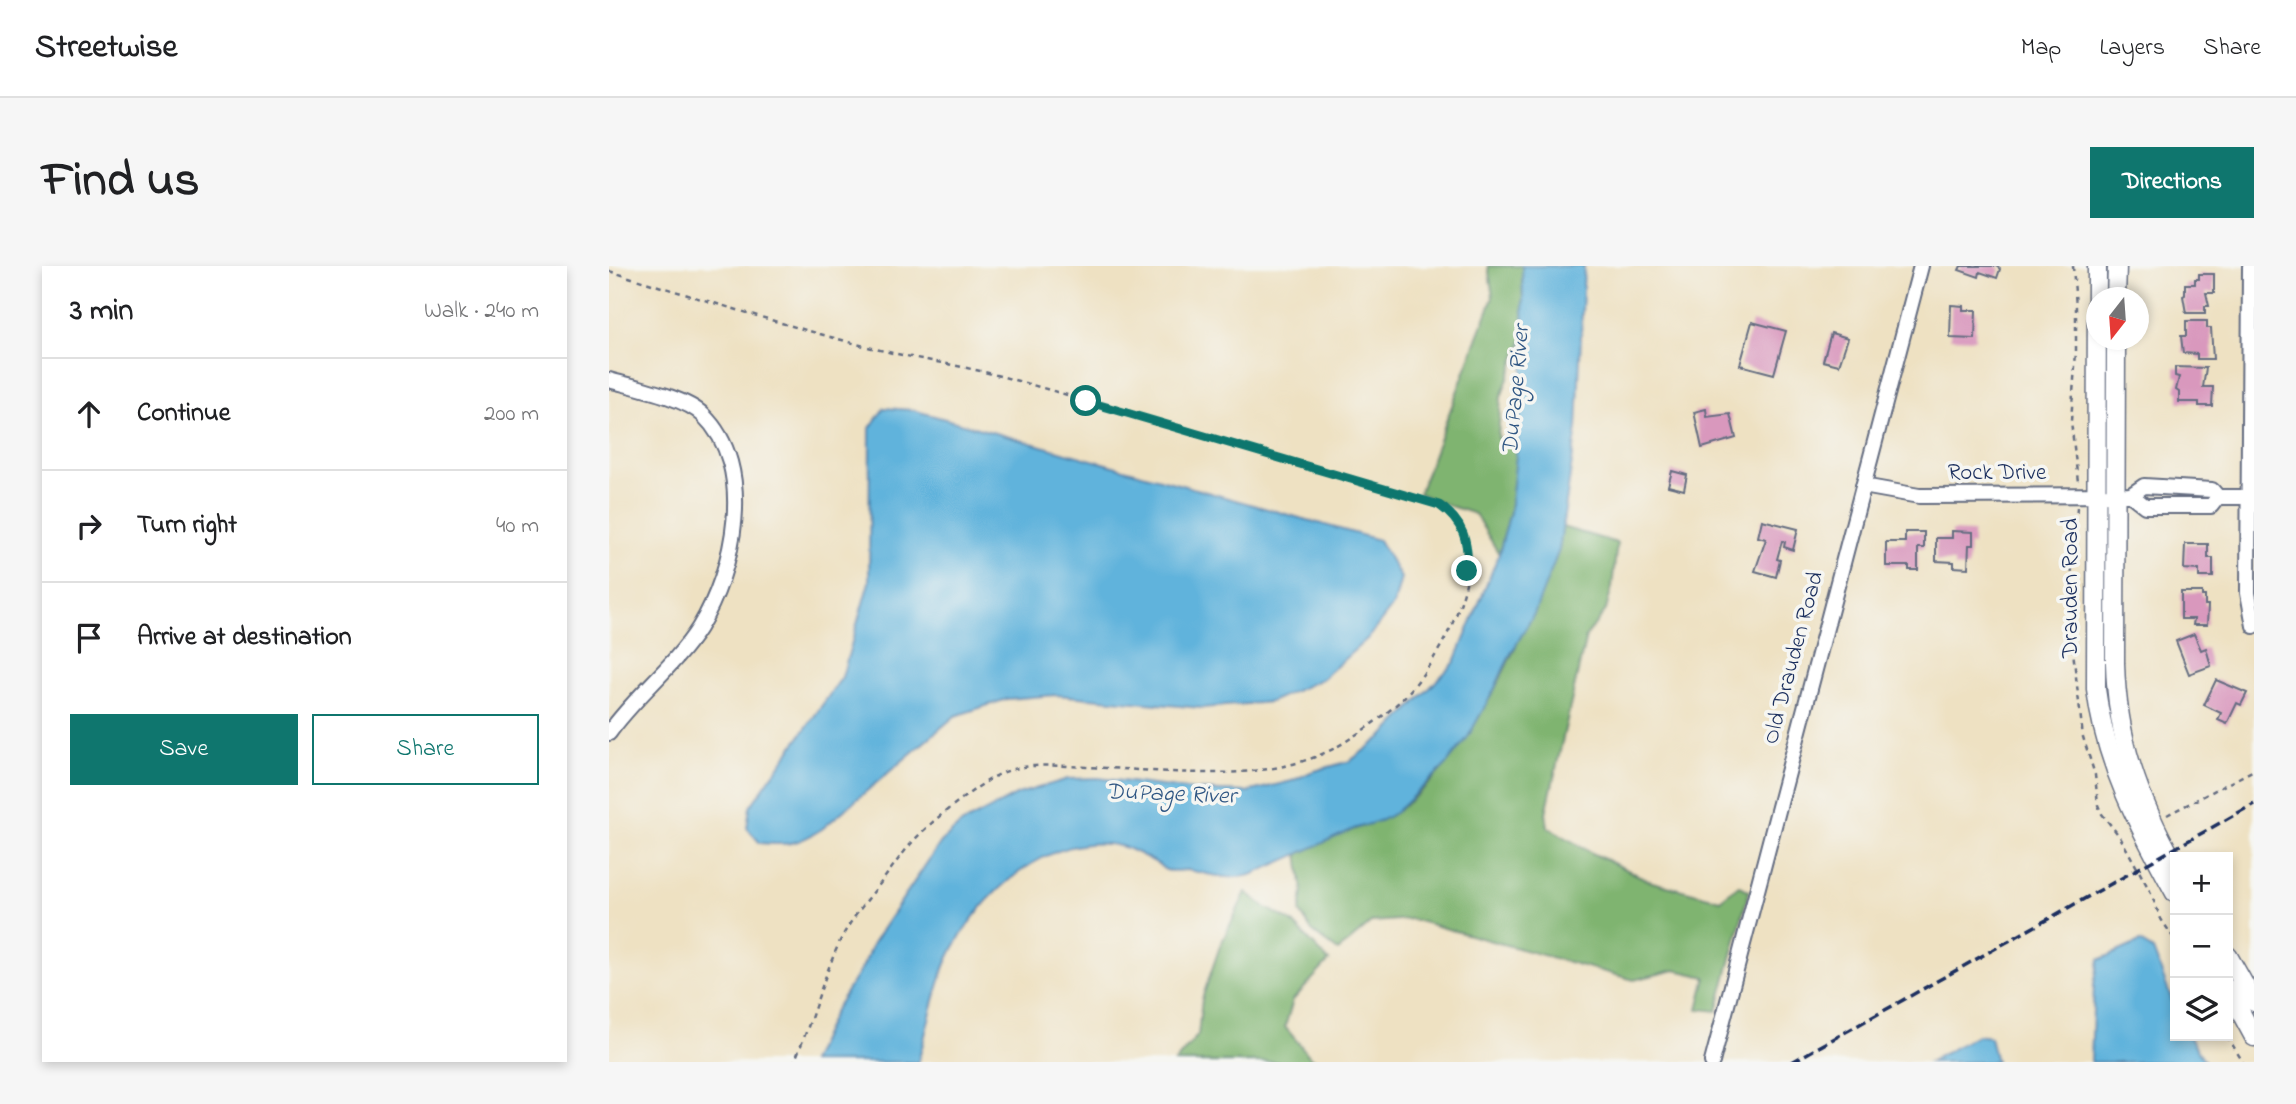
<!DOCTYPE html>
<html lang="en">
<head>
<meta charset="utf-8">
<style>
	body { margin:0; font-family:"Indie Flower",sans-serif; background:#f6f6f6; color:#202124 }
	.controls { position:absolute; right:21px; bottom:21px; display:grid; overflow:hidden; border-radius:0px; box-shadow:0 4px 10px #0003 }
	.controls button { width:63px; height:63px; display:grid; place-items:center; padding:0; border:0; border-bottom:2px solid #e0e0e0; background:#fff; color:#202124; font:35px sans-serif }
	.compass { position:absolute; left:1477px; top:21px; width:63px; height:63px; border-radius:50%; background:#fff; box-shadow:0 4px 10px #0003; rotate:197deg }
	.stop { position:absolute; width:21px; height:21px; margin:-16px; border:5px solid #0f766e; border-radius:50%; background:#fff }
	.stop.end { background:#0f766e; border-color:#fff; box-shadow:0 2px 7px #0008 }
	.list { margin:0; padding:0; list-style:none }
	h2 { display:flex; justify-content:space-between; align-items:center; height:91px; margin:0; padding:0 28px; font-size:30px }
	h2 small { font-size:23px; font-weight:400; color:#757577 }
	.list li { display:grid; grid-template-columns:46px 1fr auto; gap:21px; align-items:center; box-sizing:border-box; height:112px; padding:0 28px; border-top:2px solid #e0e0e0 }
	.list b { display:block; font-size:26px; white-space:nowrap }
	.list em { font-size:23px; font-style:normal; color:#757577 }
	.actions { display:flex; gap:14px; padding:21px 28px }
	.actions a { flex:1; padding:16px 0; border:2px solid #0f766e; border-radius:0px; text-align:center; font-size:24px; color:#0f766e }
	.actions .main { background:#0f766e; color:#fff }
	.icon { flex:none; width:38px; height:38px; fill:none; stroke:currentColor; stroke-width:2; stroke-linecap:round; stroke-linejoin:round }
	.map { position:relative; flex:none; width:1645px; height:796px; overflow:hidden; border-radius:0px }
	header { display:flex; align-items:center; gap:42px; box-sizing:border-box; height:98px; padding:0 35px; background:#fff; border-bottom:2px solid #e0e0e0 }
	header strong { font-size:33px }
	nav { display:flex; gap:38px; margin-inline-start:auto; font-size:24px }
	.intro { display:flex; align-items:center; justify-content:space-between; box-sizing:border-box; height:168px; padding:0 42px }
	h1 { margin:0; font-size:49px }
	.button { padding:18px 32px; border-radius:0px; background:#0f766e; color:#fff; font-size:24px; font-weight:700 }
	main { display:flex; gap:42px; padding:0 42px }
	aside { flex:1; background:#fff; border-radius:0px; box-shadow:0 4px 10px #0003 }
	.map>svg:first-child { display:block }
	.forest { fill:#7fb470; stroke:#4d7267; stroke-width:2 }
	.water { fill:#60b3dc; stroke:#3e719d; stroke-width:2 }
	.building { fill:#d998bd }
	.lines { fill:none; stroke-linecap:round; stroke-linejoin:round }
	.minor-casing { stroke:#656d81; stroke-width:18 }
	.tertiary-casing { stroke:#656d81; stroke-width:21 }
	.path { stroke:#656d81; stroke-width:2.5; stroke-dasharray:5 5; stroke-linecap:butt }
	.minor { stroke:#fff; stroke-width:14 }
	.tertiary { stroke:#fff; stroke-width:18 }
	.rail { stroke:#1b2f5e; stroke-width:3.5; stroke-dasharray:10 5; stroke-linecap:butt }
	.route { stroke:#0f766e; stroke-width:9 }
	.labels { text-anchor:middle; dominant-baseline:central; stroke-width:7; stroke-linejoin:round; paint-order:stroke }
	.street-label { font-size:23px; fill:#1b2f5e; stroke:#f6f6f2 }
	.water-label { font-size:24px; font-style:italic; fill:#305784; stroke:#f6f6f2 }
</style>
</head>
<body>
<header>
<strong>Streetwise</strong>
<nav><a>Map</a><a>Layers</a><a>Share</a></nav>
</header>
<div class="intro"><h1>Find us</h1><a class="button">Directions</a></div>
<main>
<aside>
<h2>3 min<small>Walk · 240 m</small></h2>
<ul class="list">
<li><svg class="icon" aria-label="ahead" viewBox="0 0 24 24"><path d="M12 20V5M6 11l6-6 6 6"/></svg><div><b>Continue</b></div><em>200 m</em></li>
<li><svg class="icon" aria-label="right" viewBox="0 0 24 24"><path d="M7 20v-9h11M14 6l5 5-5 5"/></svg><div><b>Turn right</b></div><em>40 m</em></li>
<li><svg class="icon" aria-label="arrive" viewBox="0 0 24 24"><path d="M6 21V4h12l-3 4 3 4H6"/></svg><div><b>Arrive at destination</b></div></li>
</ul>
<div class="actions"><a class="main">Save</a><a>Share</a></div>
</aside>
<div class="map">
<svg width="1645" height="796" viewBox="0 0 1645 796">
	<rect width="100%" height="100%" fill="#f6f6f2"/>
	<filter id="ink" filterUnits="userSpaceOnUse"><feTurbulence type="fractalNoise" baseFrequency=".0143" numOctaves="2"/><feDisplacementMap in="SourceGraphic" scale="14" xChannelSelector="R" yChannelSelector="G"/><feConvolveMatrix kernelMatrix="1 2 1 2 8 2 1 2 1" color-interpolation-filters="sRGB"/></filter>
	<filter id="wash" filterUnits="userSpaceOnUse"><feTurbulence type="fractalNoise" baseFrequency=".00686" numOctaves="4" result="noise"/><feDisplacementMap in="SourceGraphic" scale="28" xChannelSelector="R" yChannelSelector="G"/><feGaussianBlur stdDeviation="1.57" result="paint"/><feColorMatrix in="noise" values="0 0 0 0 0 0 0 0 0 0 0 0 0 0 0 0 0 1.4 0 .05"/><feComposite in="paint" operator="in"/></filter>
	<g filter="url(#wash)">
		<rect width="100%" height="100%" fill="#eee1c2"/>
		<g class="forest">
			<polygon points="879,0 913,0 915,70 892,131 889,172 910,176 901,246 890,288 866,248 832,237 810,227 884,31"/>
			<path d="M953 261 1008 277 1003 321 997 344 977 370 937 547 939 561 983 587 1043 616 1111 634 1130 619 1140 625 1108 745 1089 743 1097 711 1066 704 1025 714 802 653 763 656 729 685 703 665 691 646 694 626 689 587C707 579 725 571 743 564 759 558 774 555 788 545 870 486 908 374 950 284Z"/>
			<polygon points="637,626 656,641 683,656 720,695 684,734 676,761 701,791 710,796 566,796 589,769 593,733 611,680"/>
		</g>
		<g class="water">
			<path d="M913 0H975L968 162 950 284 925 348 900 391 885 424 859 471 836 500 787 546 773 554 745 563 642 609C617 615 602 608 578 604 572 604 563 606 557 604 554 603 552 600 549 598 543 594 521 583 515 581 442 561 367 631 339 693 326 721 318 765 309 796H202L227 742 254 700 264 677 332 576 352 558 409 528 459 513 489 512 584 524 638 526 683 515 702 506 741 495 774 470 846 396 890 288 901 246 913 134 915 70Z"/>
			<path d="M275 142 304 144 770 274 792 312 785 338 759 372 713 413 661 436 593 442 447 429 398 433 346 450 213 563C189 578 179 580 151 577L138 562 141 541 233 411 260 316 261 162Z"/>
			<polygon points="1531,676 1544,684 1566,742 1566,770 1580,770 1596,796 1482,796 1485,718 1490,694"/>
			<polygon points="1368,769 1381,771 1387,796 1320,796"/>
		</g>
		<g id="blocks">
			<g class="building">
				<polygon points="1352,0 1387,0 1391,3 1388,12 1371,6 1370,11 1350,4"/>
				<polygon points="1590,8 1605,8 1605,27 1597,27 1600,40 1596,40 1596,47 1577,47 1574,30 1576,29 1576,18 1586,18 1586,13 1590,13"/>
				<polygon points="1342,39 1354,40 1354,44 1367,44 1366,73 1341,72"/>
				<polygon points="1577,55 1598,55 1598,62 1602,62 1604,93 1588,93 1588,88 1574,87 1572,70 1577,70"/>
				<polygon points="1143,56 1177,65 1165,108 1131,99"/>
				<polygon points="1222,67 1239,72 1230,99 1214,95"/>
				<polygon points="1566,101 1597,102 1594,121 1604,121 1603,140 1590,140 1590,136 1570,136 1570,126 1567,124 1570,111 1566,110"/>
				<polygon points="1097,143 1098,151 1121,148 1127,172 1093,182 1085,146"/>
				<polygon points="1063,205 1078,209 1075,224 1059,220"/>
				<polygon points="1153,254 1189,263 1184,284 1175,281 1176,276 1173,275 1168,293 1171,294 1167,311 1146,305 1157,273 1149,271"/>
				<polygon points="1343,265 1364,266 1364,279 1360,279 1359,302 1345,301 1345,296 1327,295 1327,272 1343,272"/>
				<polygon points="1296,266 1315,266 1315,282 1309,282 1309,304 1300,304 1300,300 1277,300 1277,276 1296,276"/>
				<polygon points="1576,278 1599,278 1599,292 1604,292 1604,311 1590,311 1590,304 1575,303"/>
				<polygon points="1572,326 1593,326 1593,330 1596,330 1596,339 1599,339 1598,359 1584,359 1585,353 1572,353"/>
				<polygon points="1585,368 1592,384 1597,382 1602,400 1580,408 1567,375"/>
				<polygon points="1607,414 1638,427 1632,439 1628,437 1618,458 1609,454 1612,447 1595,439"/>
			</g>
		</g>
	</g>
	<g filter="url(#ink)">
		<use href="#blocks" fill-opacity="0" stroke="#656d81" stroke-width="2"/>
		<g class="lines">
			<g class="minor-casing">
				<g id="minor">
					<polyline points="1641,0 1639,327 1645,360"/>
					<path d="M0 114C25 121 76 131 94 149 148 201 125 305 90 362 65 401 26 430 0 467"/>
					<polyline points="1254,220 1310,230 1522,229 1535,220 1603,224 1609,231 1645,231"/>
					<polyline points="1522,229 1536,240 1602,240 1609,231"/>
					<polyline points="1103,796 1312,0"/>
				</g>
			</g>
			<g class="tertiary-casing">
				<g id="tertiary">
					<path d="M1488 0 1487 423C1496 498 1530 561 1566 627"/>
					<polyline points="1507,32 1508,0"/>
					<path d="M1507 74 1506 397C1508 473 1529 532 1566 598"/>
					<polyline points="1619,690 1645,736"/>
					<polyline points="1619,723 1645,771"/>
				</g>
			</g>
			<g class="path">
				<polyline points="1464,0 1467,41 1467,86 1462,155 1469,216"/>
				<path d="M0 5C90 32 180 61 271 84 311 94 351 99 391 110 493 138 595 170 697 201 731 211 828 230 847 253 886 301 826 403 789 437 773 452 754 464 736 476 664 522 558 504 478 501 448 500 413 495 385 511 364 523 329 550 311 568 296 583 283 602 270 619 256 637 242 653 232 673 213 713 203 756 185 796"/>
				<polyline points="1468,241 1461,325 1462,368 1474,471 1486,509 1489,539 1493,548 1511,571 1541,625 1552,653 1566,674"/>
				<polyline points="1558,549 1645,504"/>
				<polyline points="1618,770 1634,796"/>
			</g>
			<use href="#minor" class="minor"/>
			<use href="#tertiary" class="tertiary"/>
			<polyline class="rail" points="1183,796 1645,538"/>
		</g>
	</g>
	<g class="lines" filter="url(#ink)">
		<path class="route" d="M477 135 830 239C855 256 860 276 858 305"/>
	</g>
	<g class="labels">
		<g class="street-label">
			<text x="1388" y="207">Rock Drive</text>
			<text transform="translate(1462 322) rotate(-90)">Drauden Road</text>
			<text transform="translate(1185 392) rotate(-75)">Old Drauden Road</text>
		</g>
		<g class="water-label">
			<text transform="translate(908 124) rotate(-85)">DuPage River</text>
			<text transform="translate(562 529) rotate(2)">DuPage River</text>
		</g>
	</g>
</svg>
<div class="controls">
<button>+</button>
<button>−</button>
<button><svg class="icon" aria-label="layers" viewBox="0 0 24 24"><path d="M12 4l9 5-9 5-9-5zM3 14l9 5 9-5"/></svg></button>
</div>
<svg class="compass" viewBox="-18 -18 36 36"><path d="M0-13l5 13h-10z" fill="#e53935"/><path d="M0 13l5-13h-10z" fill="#757577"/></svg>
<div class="stop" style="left:477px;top:135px"></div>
<div class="stop end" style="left:858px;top:305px"></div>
</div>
</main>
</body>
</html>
